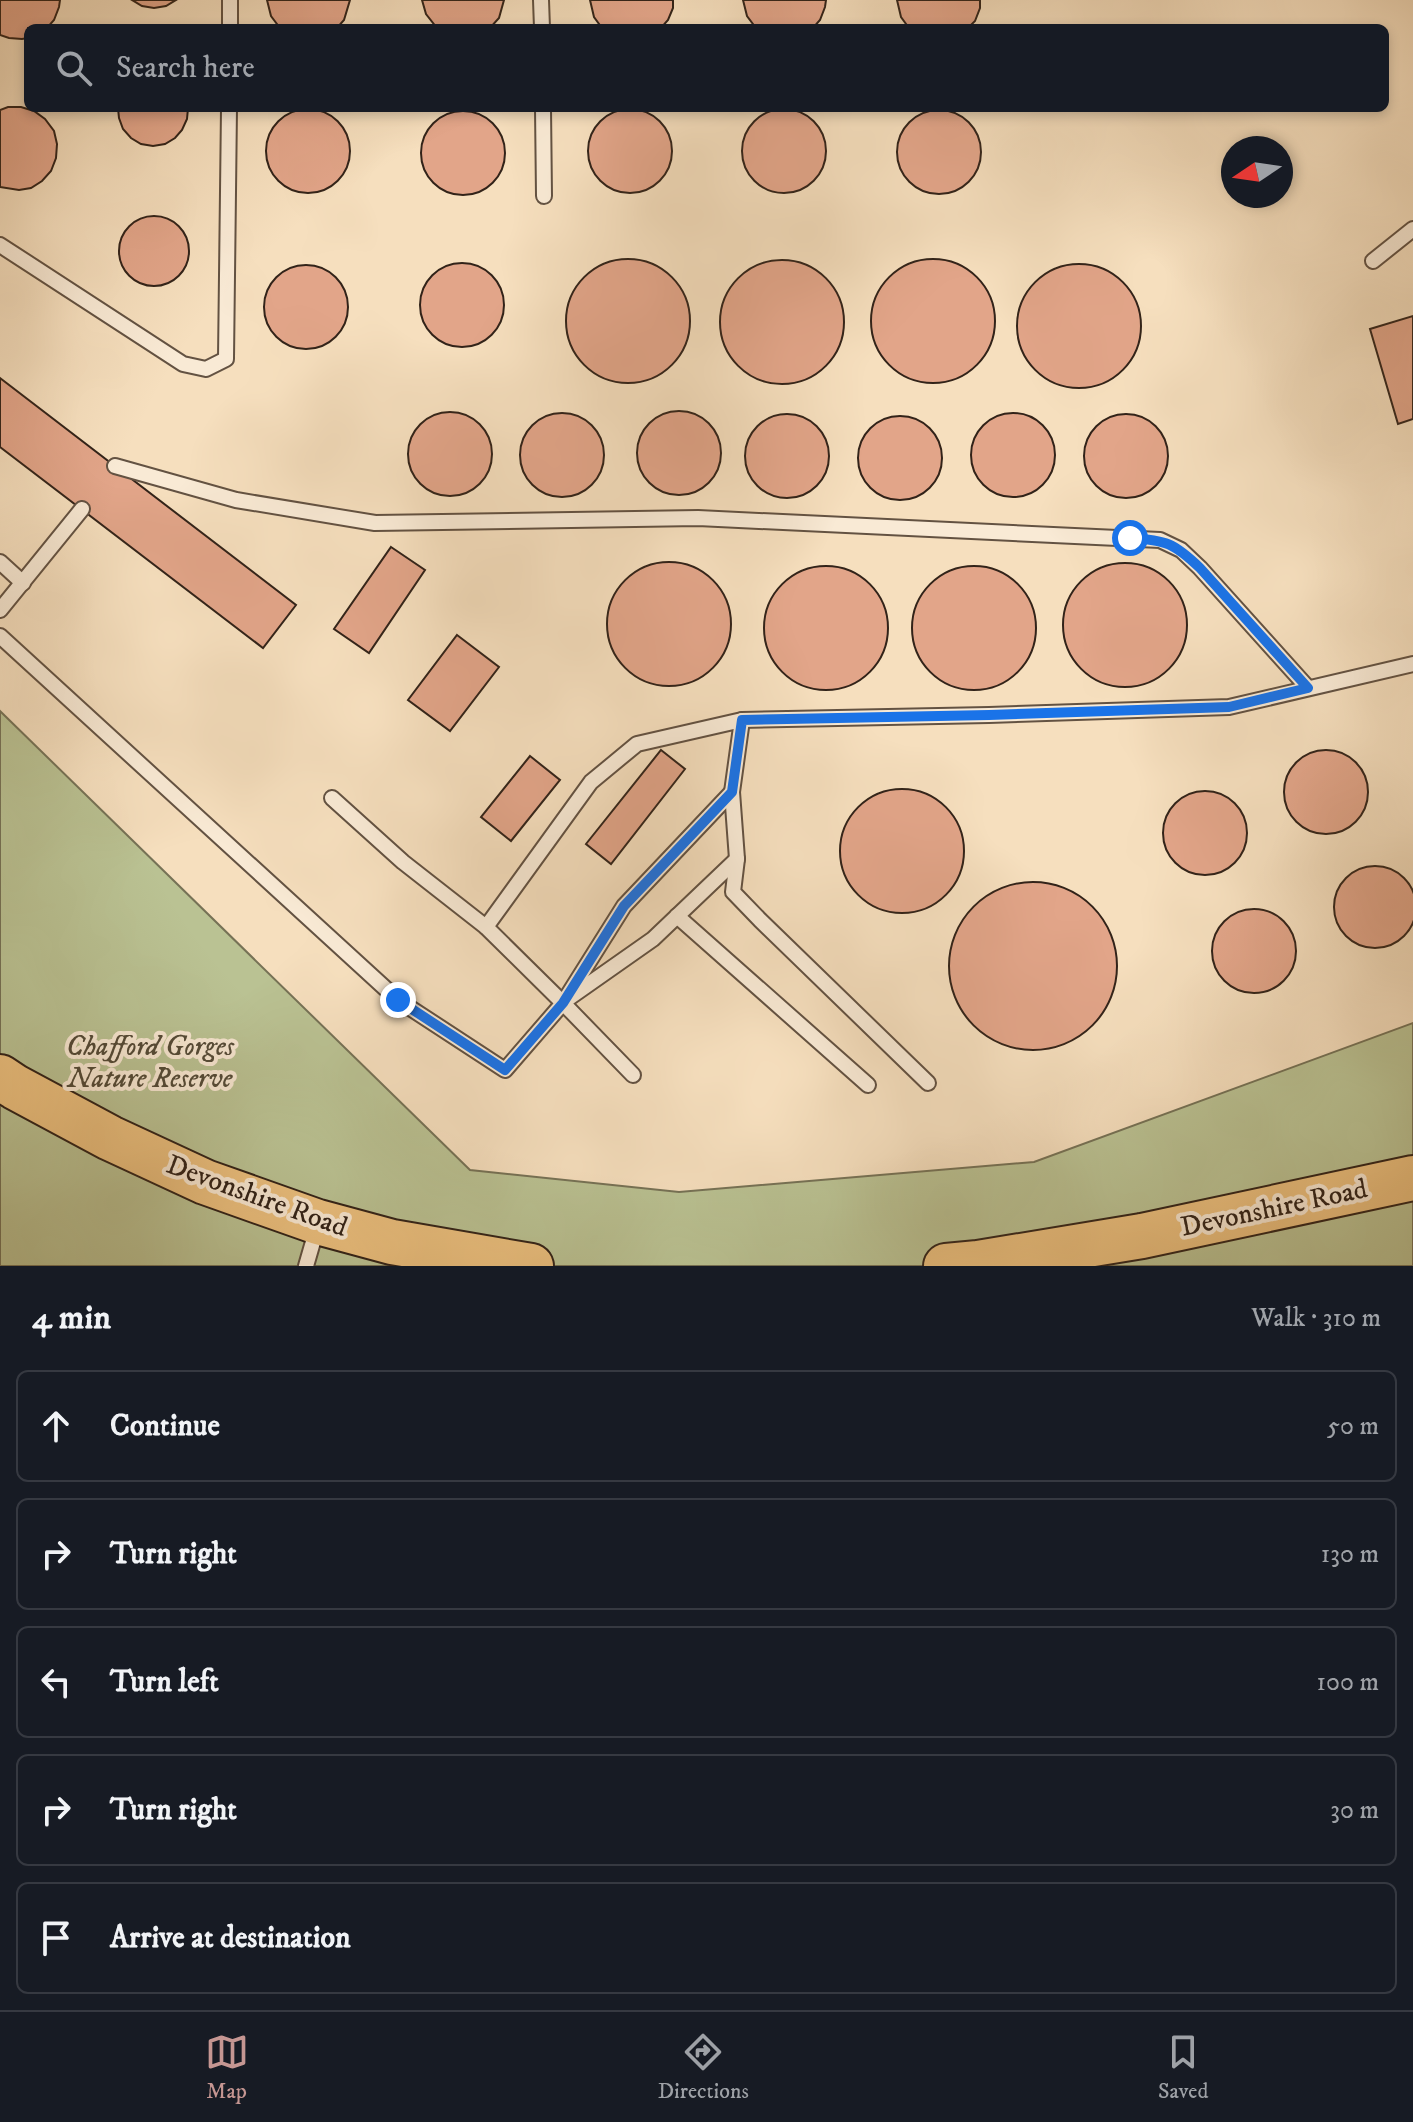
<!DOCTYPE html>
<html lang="en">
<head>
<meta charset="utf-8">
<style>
	body { margin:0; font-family:"IM FELL DW Pica",serif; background:#20242c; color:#f1f3f6 }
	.compass { position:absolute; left:1221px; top:136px; width:72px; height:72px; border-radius:50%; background:#171b24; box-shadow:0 4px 12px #0003; rotate:257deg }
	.stop { position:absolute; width:24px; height:24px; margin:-18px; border:6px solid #1a73e8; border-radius:50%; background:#fff }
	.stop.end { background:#1a73e8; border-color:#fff; box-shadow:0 2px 8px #0008 }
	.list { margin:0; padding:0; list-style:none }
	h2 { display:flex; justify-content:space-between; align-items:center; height:104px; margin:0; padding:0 32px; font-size:34px }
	h2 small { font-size:26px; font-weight:400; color:#9ea1a6 }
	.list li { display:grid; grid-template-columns:52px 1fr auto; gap:24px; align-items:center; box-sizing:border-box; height:112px; margin:0 16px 16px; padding:0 16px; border:2px solid #363941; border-radius:12px }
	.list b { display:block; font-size:30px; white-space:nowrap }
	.list em { font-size:26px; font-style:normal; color:#9ea1a6 }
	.icon { flex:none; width:44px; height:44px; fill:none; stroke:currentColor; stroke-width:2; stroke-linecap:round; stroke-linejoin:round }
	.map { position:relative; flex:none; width:1413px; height:1266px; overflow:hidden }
	.search { position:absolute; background:#171b24; box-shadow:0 4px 12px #0003; left:24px; right:24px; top:24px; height:88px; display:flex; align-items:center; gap:20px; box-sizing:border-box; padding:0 28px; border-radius:12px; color:#9ea1a6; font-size:30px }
	.sheet { height:744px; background:#171b24 }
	nav { display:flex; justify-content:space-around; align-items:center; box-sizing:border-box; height:112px; border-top:2px solid #363941; background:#171b24; font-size:22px; color:#9ea1a6 }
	nav a { display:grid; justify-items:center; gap:4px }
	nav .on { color:#c59692 }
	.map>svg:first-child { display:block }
	.green { fill:#bac293; stroke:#767256; stroke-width:2 }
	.building { fill:#e2a589; stroke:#322319; stroke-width:2 }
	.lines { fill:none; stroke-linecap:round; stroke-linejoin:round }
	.lane-casing { stroke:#635242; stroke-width:18 }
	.primary-casing { stroke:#322319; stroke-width:48 }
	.lane { stroke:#f9ead5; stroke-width:14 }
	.primary { stroke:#ebc07f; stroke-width:44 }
	.route { stroke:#1a73e8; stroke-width:10 }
	.labels { text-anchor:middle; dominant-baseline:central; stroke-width:8; stroke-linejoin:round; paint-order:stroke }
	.park-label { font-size:28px; font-style:italic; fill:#544b38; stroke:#f9ead5 }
	.street-label { font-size:28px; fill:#322319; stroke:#f9ead5 }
</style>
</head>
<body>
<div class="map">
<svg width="1413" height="1266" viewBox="0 0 1413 1266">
	<rect width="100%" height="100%" fill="#f6dfbe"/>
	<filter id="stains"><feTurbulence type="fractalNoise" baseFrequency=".0025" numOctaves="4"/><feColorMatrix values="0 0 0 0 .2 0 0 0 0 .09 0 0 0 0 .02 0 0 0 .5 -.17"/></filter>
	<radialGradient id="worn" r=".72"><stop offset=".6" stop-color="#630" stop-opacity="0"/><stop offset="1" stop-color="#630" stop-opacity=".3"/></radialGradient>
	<polygon class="green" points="0,711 470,1170 679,1192 1034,1162 1413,1023 1413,1266 0,1266"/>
	<g class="building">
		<polygon points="0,0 60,0 59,7 54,20 47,28 28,28 28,38 22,39 9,38 0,35"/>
		<polygon points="132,0 176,0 166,6 154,8 142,6"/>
		<polygon points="267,0 350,0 344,20 337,28 280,28 271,16"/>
		<polygon points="422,0 504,0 499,18 490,28 437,28 426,14"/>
		<polygon points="590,0 673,0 673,8 668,20 661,28 602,28 594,17"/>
		<polygon points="743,0 826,0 825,7 820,20 813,28 756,28 747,16"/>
		<polygon points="897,0 980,0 980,8 975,21 968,28 909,28 901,17"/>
		<polygon points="8,107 21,107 34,111 45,119 54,131 57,144 56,158 51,171 42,181 31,188 19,190 0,187 0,110"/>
		<polygon points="118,108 188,108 187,119 182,130 175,138 165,144 153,146 141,144 131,138 123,129 119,118"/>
		<circle cx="784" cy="151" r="42"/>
		<circle cx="308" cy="151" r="42"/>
		<circle cx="630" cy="151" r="42"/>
		<circle cx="939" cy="152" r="42"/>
		<circle cx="463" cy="153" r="42"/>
		<circle cx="154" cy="251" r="35"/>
		<circle cx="628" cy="321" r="62"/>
		<circle cx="933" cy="321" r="62"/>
		<circle cx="782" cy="322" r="62"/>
		<circle cx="462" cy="305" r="42"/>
		<circle cx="1079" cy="326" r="62"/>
		<circle cx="306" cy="307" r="42"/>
		<polygon points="1413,316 1413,419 1398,424 1370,329"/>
		<polygon points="0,378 296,605 263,648 0,447"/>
		<circle cx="679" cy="453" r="42"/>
		<circle cx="450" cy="454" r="42"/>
		<circle cx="1013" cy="455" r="42"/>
		<circle cx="562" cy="455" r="42"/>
		<circle cx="787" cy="456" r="42"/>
		<circle cx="1126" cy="456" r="42"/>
		<circle cx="900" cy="458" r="42"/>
		<polygon points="391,547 425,570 369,653 334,629"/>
		<circle cx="669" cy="624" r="62"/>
		<circle cx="1125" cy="625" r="62"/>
		<circle cx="826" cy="628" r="62"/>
		<circle cx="974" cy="628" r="62"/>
		<polygon points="457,635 499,667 450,731 408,700"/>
		<polygon points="661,750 685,769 611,864 586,844"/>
		<circle cx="1326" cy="792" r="42"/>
		<polygon points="530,756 560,780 511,841 481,817"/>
		<circle cx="902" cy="851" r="62"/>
		<circle cx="1205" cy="833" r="42"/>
		<circle cx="1375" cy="907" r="41"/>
		<circle cx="1033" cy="966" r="84"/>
		<circle cx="1254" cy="951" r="42"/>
	</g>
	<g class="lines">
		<g class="lane-casing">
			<g id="lane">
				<polyline points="541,0 542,28"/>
				<polyline points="230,28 230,0"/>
				<polyline points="543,108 544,196"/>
				<polyline points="0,245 183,364 206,369 226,359 229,108"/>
				<polyline points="1373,261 1413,229"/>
				<polyline points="115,466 236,500 375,523 698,518 1160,540 1181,550 1200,568 1308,688"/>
				<polyline points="0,562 23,583"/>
				<polyline points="0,610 82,509"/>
				<polyline points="0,636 398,1000 505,1070 563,1003 486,927 591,782 637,744 742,720 989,715 1229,707 1413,664"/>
				<polyline points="742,720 732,792 737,859 733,892 760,920 928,1083"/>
				<polyline points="332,798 403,862 486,927"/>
				<polyline points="677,916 868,1085"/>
				<polyline points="569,998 653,939 737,859"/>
				<polyline points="563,1003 624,906 732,792"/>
				<polyline points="563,1003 633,1075"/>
				<polyline points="306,1266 317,1228"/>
			</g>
		</g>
		<g class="primary-casing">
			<g id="primary">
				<polyline points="0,1077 15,1087 110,1138 205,1182 318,1222 392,1242 531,1266"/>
				<polyline points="946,1266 978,1263 1142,1236 1413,1178"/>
			</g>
		</g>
		<use href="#lane" class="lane"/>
		<use href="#primary" class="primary"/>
	</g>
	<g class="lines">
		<path class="route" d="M398 1000 505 1070 563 1003 624 906 732 792 742 720 989 715 1229 707 1308 688 1200 568C1174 543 1166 540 1130 538"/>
	</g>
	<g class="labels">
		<g class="park-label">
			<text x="150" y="1046">Chafford Gorges<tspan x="150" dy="32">Nature Reserve</tspan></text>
		</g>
		<g class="street-label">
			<text transform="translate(257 1196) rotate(20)">Devonshire Road</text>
			<text transform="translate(1274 1208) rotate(-12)">Devonshire Road</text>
		</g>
	</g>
	<rect width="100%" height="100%" filter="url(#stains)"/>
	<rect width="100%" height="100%" fill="url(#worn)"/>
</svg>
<svg class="compass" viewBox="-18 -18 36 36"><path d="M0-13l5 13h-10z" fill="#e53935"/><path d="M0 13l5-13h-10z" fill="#9ea1a6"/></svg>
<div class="stop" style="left:1130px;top:538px"></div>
<div class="stop end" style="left:398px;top:1000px"></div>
<div class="search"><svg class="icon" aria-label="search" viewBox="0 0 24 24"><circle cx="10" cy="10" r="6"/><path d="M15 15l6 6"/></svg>Search here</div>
</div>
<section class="sheet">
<h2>4 min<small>Walk · 310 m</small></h2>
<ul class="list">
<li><svg class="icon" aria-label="ahead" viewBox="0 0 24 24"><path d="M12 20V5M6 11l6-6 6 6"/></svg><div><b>Continue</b></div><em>50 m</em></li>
<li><svg class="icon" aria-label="right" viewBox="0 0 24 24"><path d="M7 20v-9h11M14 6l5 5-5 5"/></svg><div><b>Turn right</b></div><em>130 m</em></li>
<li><svg class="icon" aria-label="left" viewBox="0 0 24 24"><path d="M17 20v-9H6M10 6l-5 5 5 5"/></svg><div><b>Turn left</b></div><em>100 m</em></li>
<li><svg class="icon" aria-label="right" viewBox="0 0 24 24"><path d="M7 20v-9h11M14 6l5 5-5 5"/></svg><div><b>Turn right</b></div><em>30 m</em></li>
<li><svg class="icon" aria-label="arrive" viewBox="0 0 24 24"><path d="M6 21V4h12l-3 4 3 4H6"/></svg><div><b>Arrive at destination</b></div></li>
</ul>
</section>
<nav>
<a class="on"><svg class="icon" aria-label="map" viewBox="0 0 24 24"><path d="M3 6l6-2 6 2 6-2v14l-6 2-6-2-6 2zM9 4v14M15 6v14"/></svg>Map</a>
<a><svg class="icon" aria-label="directions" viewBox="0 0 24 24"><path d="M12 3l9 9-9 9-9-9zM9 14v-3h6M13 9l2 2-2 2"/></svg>Directions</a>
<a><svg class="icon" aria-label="saved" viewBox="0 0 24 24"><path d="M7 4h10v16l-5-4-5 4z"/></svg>Saved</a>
</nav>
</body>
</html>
